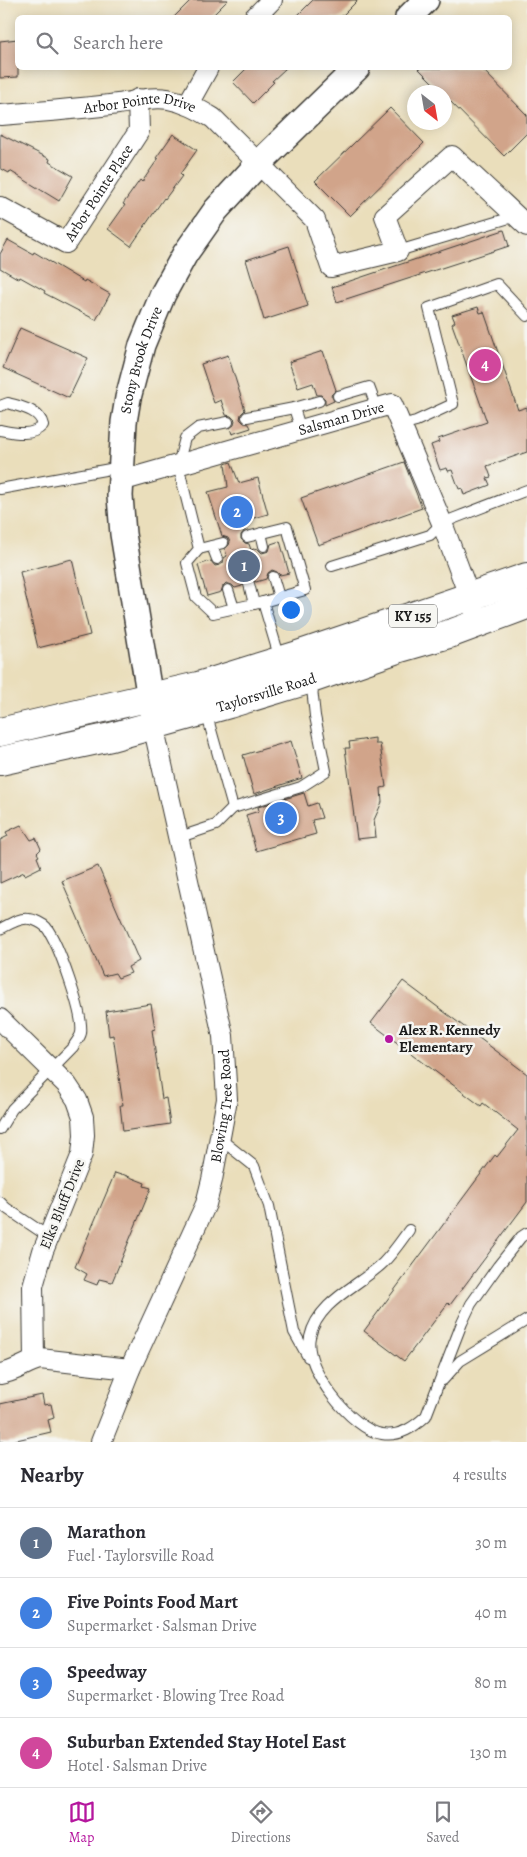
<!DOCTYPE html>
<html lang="en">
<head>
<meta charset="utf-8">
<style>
	body { margin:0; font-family:Alegreya,serif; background:#f7f7f7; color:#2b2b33 }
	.compass { position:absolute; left:407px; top:85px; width:45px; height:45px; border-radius:50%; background:#fff; box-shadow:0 2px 12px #0003; rotate:149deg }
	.you { position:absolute; left:290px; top:609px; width:18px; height:18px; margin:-12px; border:4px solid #fff; border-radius:50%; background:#1a73e8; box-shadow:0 0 0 8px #1a73e833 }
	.badge { display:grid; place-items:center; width:32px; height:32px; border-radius:50%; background:#b5179e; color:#fff; font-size:16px; font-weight:700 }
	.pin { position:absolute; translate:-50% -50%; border:2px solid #fff; box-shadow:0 1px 5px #0006 }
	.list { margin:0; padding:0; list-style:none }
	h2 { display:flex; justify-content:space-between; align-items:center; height:65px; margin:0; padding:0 20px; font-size:21px }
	h2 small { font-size:16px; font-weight:400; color:#7c7c81 }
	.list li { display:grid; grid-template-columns:32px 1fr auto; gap:15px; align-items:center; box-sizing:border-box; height:70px; padding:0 20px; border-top:1px solid #e1e1e2 }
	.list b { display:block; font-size:19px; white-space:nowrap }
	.list p { margin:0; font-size:16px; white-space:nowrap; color:#7c7c81 }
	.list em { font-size:16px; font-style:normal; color:#7c7c81 }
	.icon { flex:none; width:28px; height:28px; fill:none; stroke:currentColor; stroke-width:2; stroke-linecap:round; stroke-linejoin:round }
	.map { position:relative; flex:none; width:527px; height:1442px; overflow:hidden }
	.search { position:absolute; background:#fff; box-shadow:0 2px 12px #0003; left:15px; right:15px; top:15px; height:55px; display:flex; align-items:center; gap:12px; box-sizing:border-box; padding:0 18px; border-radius:8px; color:#7c7c81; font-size:19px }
	.sheet { height:345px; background:#fff }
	nav { display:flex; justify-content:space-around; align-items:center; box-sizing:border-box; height:70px; border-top:1px solid #e1e1e2; background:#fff; font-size:14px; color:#7c7c81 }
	nav a { display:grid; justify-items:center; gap:2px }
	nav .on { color:#b5179e }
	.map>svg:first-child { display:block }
	.building { fill:#d1a48a }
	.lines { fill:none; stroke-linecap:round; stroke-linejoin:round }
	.service-casing { stroke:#3b3934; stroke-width:12 }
	.minor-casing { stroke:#3b3934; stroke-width:22 }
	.tertiary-casing { stroke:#3b3934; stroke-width:28 }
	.primary-casing { stroke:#3b3934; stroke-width:30 }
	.service { stroke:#fff; stroke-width:10 }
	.minor { stroke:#fff; stroke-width:20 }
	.tertiary { stroke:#fff; stroke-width:25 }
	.primary { stroke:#fff; stroke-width:28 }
	.poi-dot { fill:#b5179e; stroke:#f6f6f2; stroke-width:2 }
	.labels { text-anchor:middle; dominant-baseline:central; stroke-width:5; stroke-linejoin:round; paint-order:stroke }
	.shield { fill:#f6f6f2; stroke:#5d5d5c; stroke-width:1 }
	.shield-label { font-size:14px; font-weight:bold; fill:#1c1c1c }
	.street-label { font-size:15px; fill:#1c1c1c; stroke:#f6f6f2 }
	.poi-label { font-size:15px; font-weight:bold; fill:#1c1c1c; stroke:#f6f6f2; text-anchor:start }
</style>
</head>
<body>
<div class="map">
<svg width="527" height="1442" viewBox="0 0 527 1442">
	<rect width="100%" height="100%" fill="#f6f6f2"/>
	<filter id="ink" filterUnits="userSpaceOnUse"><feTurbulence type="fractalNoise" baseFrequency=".02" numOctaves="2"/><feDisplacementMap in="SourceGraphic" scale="10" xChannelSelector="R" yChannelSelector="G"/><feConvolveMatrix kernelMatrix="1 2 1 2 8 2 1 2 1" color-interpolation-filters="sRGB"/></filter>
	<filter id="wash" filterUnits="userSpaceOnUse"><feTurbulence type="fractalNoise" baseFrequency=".0096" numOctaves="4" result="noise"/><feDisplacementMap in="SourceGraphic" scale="20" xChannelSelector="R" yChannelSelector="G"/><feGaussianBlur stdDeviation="1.12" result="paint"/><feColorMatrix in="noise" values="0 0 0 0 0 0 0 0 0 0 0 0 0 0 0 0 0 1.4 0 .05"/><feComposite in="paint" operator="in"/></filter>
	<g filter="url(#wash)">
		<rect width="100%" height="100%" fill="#eadebb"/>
		<g id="blocks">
			<g class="building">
				<polygon points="191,0 228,0 210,18 173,18"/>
				<polygon points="313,0 358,0 340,18 295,18"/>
				<polygon points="18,39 18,77 0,78 0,41"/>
				<polygon points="247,68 286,68 272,81 274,82 253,103 233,82"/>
				<polygon points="418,68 481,68 527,115 527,133 504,156 444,95 444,92 442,92"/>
				<polygon points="390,108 424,143 350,216 315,181"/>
				<polygon points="0,134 50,159 49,162 73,176 59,201 10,171 9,173 0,168"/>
				<polygon points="173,134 197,150 180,174 182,176 165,199 164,198 131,246 108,229 125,205 123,204 140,180 142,182 158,159 156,158"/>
				<polygon points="504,230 509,246 337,302 332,287"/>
				<polygon points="8,240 33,254 34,252 84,282 85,280 110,294 96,320 44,293 45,291 20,277 19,279 0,268 0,254"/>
				<polygon points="289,246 308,306 264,320 246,260"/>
				<polygon points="478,307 480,313 484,312 518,410 527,407 527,452 487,466 491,477 487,478 490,485 464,495 462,488 459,489 452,470 448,471 447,468 440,470 431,445 439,442 438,439 487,422 452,324 455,322 452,315"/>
				<polygon points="20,328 88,358 69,398 3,368"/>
				<polygon points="323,351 336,390 331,395 334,401 325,405 325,399 321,395 317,395 313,383 298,388 289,362"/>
				<polygon points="228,355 245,410 241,414 240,419 244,423 249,424 251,428 232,434 230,428 234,425 235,420 231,416 226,415 221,400 214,403 201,364"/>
				<polygon points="231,462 239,483 258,478 268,514 243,521 245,530 241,535 241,539 245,543 249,544 251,550 257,548 262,553 269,551 271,544 280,541 289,573 280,575 277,572 272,570 268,573 266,579 256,582 251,578 247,578 243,582 242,586 235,588 232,585 226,583 223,586 221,592 207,596 198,565 211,561 215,566 220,565 223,563 224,558 227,556 225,549 229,545 230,542 228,538 222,536 208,492 228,487 225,464"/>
				<polygon points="404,462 422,508 318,545 301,498"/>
				<polygon points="72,559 90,635 38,648 20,572"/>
				<polygon points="375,738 375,744 380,744 386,787 381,788 382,802 374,820 376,837 357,839 345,748 350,748 349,742"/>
				<polygon points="291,741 302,778 254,794 243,755"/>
				<polygon points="304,793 308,806 317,803 322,818 312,820 316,834 256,851 246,815 259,811 258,807"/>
				<polygon points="21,825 31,840 36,838 41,849 37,853 39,856 37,857 41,867 25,875 24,872 0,883 0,840 8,836 6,832"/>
				<polygon points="98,866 139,961 128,967 131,973 118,978 115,973 103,976 62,881"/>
				<polygon points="403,981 527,1074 527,1202 450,1305 448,1303 404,1361 364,1331 495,1155 497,1157 518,1130 483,1103 481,1106 371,1023"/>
				<polygon points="151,1004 155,1029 152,1030 162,1099 166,1098 170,1124 123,1131 120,1105 123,1105 113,1035 109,1036 106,1011"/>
				<polygon points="115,1173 121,1175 122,1174 145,1183 144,1186 151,1188 112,1282 99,1279 97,1285 84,1280 87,1274 75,1267"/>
				<polygon points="42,1395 44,1405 51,1404 54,1418 48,1420 51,1432 8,1442 0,1442 0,1404"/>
			</g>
		</g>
	</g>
	<g filter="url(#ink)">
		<use href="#blocks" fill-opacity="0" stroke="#3b3934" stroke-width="1"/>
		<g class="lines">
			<g class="service-casing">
				<g id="service">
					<polyline points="398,251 516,216"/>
					<polyline points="338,396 369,387 377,408"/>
					<path d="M0 406 8 403C21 407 40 410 43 425 32 437 15 433 0 430"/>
					<polyline points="294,408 301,430"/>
					<polyline points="247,417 294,408 319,401"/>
					<polyline points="228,422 198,428 185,438 178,465 199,549 187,563 196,597 213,613 263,602 280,659"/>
					<polyline points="401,425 416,421 453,404 429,308 497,284 527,316"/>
					<polyline points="0,489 121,467"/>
					<polyline points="261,533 264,546"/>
					<polyline points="247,537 287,527 305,590 263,602"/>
					<polyline points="212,546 217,559"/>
					<polyline points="199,549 223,543"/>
					<polyline points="332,566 430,535 442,523 527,490"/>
					<polyline points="273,577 279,597"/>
					<polyline points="249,584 254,604"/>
					<polyline points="228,590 234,608"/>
					<polyline points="206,712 233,808"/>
					<polyline points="177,838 216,825 233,808 301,787 326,771 315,716 311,679"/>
					<path d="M0 929C8 925 20 917 29 919 34 919 43 924 46 927 58 942 84 1015 81 1033 80 1038 75 1043 73 1047L12 1109 0 1129"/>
					<polyline points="219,1138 254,1166 269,1206 294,1332 308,1357"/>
					<polyline points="0,1202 6,1208 49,1237"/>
					<path d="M409 1230C401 1241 393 1253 383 1263 359 1286 318 1301 310 1337 303 1368 352 1430 382 1434 400 1437 414 1427 426 1416L462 1323 471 1304 498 1266 521 1237 527 1233"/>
					<polyline points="443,1380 460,1361 527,1320"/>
				</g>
			</g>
			<g class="minor-casing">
				<g id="minor">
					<polyline points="254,18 272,0"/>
					<polyline points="188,104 208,68"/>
					<path id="s1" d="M0 115C39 112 79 109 118 104 135 102 150 96 168 99 185 102 198 109 213 118L315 220 331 267 398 251 385 216 452 156 527 226"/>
					<path id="s2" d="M0 207 66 243 139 131 138 99"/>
					<path id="s3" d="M121 481 392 404 442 523 474 609"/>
					<polyline points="0,1019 67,1085 77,1100 83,1117 84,1135 82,1154 43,1251 33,1286 34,1360"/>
					<path d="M0 1374C16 1372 26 1362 40 1359L130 1369"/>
					<path id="s4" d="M101 1442 130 1369 206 1204 212 1180 227 1099 223 1036 153 725"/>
				</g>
			</g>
			<g class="tertiary-casing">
				<g id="tertiary">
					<polyline points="408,18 426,0"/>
					<path id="s5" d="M153 717 123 534 120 496 124 422 128 398 142 345 163 294 185 254 216 210 259 163 357 68"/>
				</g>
			</g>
			<g class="primary-casing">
				<g id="primary">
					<polyline points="0,732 198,686 298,655 527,577"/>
					<path id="s6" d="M0 761 111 737 229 704 311 679 400 648 452 633 527 605"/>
				</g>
			</g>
			<use href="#service" class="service"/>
			<use href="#minor" class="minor"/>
			<use href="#tertiary" class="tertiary"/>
			<use href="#primary" class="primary"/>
		</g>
	</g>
	<circle class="poi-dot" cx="389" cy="1039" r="5"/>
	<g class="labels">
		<rect class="shield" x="389" y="604.5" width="48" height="23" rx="4"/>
		<g class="shield-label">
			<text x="413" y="616">KY 155</text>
		</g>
		<g class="street-label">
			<text stroke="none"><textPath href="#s1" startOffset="141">Arbor Pointe Drive</textPath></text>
			<text stroke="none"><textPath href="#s2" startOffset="135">Arbor Pointe Place</textPath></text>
			<text stroke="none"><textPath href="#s5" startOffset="362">Stony Brook Drive</textPath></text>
			<text stroke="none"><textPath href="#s3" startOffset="229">Salsman Drive</textPath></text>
			<text stroke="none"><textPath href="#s6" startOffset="275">Taylorsville Road</textPath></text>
			<text stroke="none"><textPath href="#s4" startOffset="360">Blowing Tree Road</textPath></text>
			<text transform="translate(62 1204) rotate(-68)">Elks Bluff Drive</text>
		</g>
		<g class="poi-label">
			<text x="399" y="1030">Alex R. Kennedy<tspan x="399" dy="17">Elementary</tspan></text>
		</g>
	</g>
</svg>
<svg class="compass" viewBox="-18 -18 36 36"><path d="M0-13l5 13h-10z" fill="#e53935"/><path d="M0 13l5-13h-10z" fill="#7c7c81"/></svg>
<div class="you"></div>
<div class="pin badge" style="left:244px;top:566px;background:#5c6f8a">1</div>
<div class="pin badge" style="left:237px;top:512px;background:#3f7fe0">2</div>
<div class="pin badge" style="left:281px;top:818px;background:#3f7fe0">3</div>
<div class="pin badge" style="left:485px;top:365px;background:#d1479c">4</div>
<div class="search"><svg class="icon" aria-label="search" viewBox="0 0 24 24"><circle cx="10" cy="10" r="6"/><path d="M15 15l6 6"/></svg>Search here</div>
</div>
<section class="sheet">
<h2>Nearby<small>4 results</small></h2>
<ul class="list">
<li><span class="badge" style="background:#5c6f8a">1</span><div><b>Marathon</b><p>Fuel · Taylorsville Road</p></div><em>30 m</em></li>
<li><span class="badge" style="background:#3f7fe0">2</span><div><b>Five Points Food Mart</b><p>Supermarket · Salsman Drive</p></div><em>40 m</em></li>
<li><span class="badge" style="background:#3f7fe0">3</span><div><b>Speedway</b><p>Supermarket · Blowing Tree Road</p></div><em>80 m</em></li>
<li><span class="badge" style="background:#d1479c">4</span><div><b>Suburban Extended Stay Hotel East</b><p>Hotel · Salsman Drive</p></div><em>130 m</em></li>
</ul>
</section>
<nav>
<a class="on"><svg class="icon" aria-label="map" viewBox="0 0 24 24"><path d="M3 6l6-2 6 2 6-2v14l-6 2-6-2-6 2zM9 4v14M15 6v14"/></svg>Map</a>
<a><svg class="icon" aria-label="directions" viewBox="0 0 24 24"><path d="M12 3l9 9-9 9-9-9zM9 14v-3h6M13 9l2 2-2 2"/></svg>Directions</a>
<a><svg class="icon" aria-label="saved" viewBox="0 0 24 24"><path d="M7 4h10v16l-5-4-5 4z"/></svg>Saved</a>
</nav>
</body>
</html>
